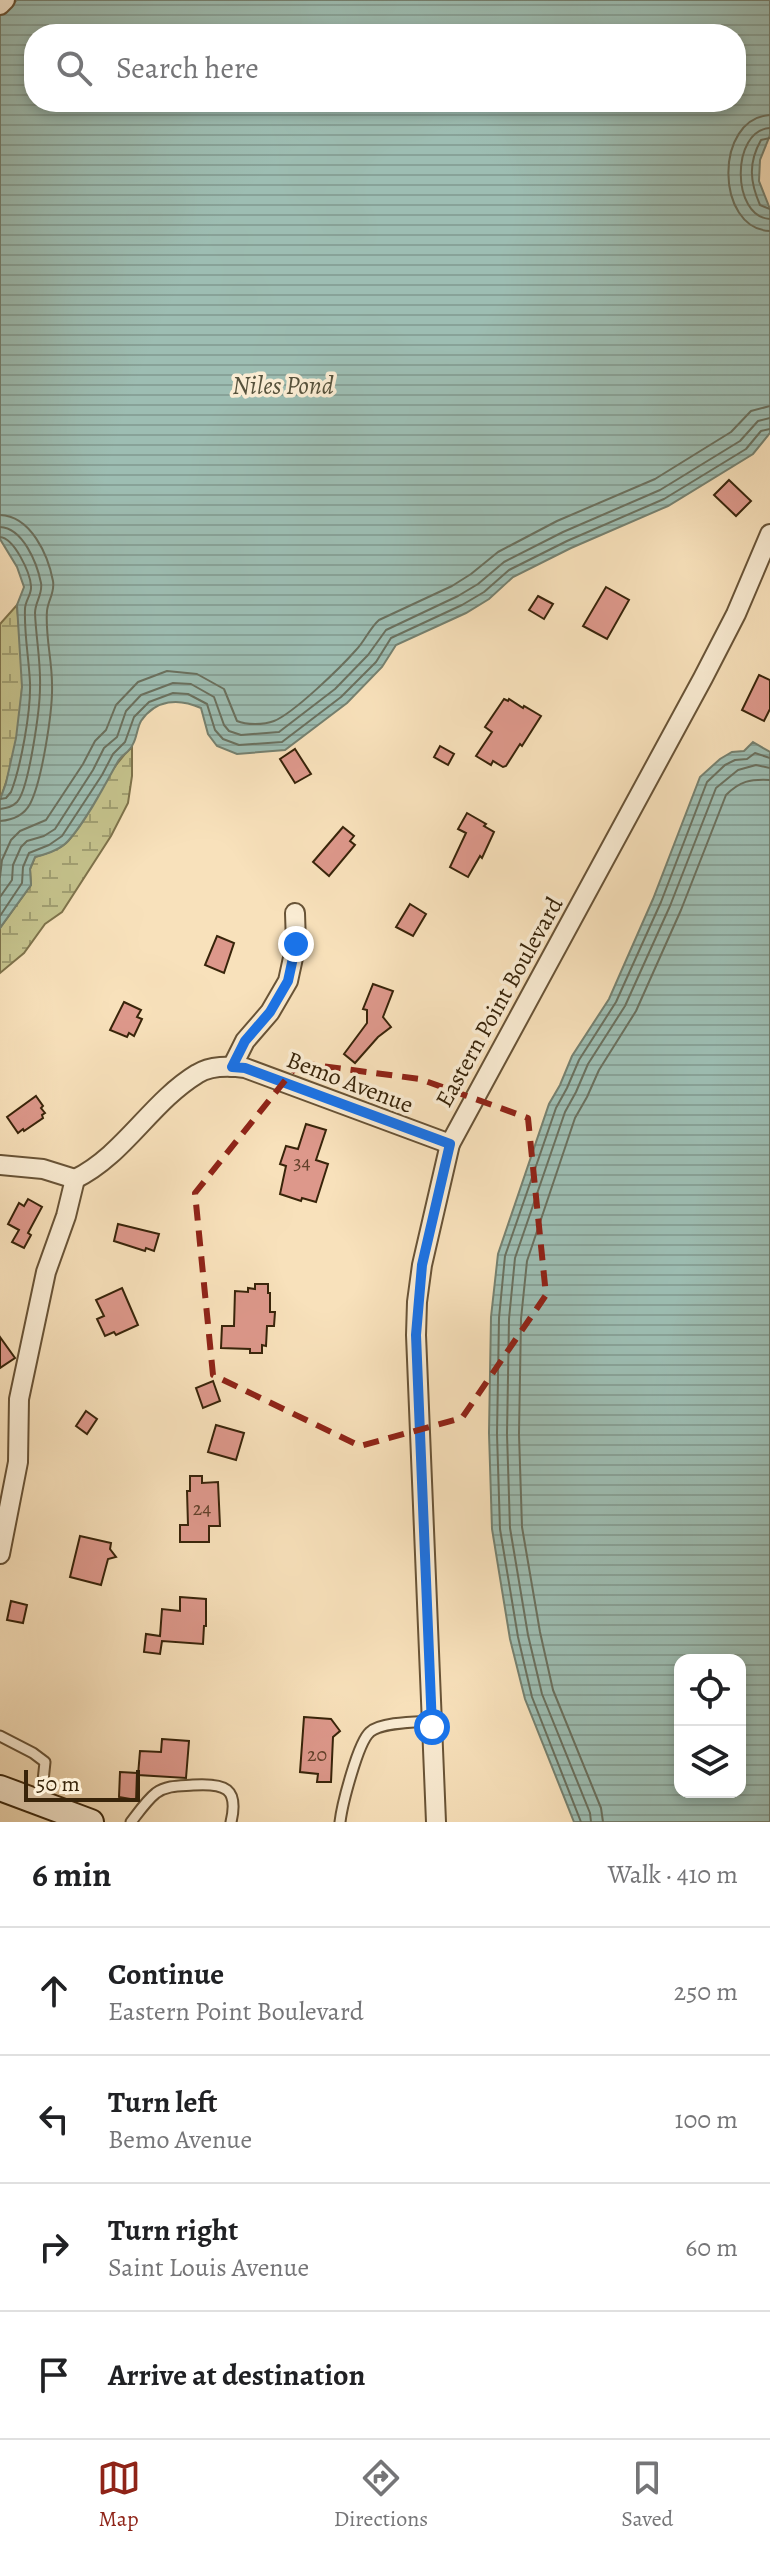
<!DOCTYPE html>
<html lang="en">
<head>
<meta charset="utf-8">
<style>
	body { margin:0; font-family:Alegreya,serif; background:#f6f6f6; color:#202124 }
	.controls { position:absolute; right:24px; bottom:24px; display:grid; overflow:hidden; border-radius:16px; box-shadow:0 4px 12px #0003 }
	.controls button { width:72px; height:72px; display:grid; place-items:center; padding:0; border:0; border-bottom:2px solid #e0e0e0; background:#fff; color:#202124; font:40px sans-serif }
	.scale { position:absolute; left:24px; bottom:20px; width:116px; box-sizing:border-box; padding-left:8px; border:4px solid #38240a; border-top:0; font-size:22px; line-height:28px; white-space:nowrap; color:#38240a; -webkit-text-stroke:6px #faecd3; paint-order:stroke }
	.stop { position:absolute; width:24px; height:24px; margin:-18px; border:6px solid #1a73e8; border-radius:50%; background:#fff }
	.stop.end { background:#1a73e8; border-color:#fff; box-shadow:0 2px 8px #0008 }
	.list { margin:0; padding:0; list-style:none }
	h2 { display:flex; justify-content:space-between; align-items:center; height:104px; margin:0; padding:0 32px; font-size:34px }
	h2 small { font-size:26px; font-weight:400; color:#757577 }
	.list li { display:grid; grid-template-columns:52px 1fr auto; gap:24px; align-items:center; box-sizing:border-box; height:128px; padding:0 32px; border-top:2px solid #e0e0e0 }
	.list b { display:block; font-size:30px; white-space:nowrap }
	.list p { margin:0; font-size:26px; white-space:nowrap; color:#757577 }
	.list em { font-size:26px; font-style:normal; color:#757577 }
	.icon { flex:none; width:44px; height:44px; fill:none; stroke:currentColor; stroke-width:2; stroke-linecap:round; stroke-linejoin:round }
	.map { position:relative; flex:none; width:770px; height:1822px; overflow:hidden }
	.search { position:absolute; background:#fff; box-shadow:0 4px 12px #0003; left:24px; right:24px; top:24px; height:88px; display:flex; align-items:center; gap:20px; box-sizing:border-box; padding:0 28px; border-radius:32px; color:#757577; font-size:30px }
	.sheet { height:616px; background:#fff }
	nav { display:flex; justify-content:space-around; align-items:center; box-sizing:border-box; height:112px; border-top:2px solid #e0e0e0; background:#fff; font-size:22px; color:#757577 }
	nav a { display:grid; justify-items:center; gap:4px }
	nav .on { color:#8f2418 }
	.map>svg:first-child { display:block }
	.wetland { fill:url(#wetland-marsh); stroke:#7e724a; stroke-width:2 }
	.water { fill:url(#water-rules); stroke:#75806f; stroke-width:2; fill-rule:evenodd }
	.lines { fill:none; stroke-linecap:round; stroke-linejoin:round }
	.shore { stroke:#6a705e; stroke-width:2 }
	.building { fill:#dd988b; stroke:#38240a; stroke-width:2 }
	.service-casing { stroke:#685336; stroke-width:13 }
	.minor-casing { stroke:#685336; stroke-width:22 }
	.secondary-casing { stroke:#38240a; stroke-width:28 }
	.service { stroke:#faecd3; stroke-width:9 }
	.minor { stroke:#faecd3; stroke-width:18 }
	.secondary { stroke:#faecd3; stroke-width:24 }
	.route { stroke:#1a73e8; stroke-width:10 }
	.marked { fill:none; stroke:#8f2418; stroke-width:6; stroke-dasharray:16 10; stroke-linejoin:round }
	.labels { text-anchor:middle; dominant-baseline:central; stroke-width:7; stroke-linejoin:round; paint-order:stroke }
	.number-label { font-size:20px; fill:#61412a }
	.street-label { font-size:24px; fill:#38240a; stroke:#faecd3 }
	.water-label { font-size:26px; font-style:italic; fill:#56523c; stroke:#faecd3 }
</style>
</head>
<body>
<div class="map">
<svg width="770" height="1822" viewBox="0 0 770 1822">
	<defs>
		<pattern id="wetland-marsh" width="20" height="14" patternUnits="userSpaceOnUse" patternTransform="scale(2)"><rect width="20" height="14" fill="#c4c18b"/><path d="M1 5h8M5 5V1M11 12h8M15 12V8" fill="none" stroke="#a09d70"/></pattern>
		<pattern id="water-rules" width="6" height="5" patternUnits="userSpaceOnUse" patternTransform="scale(2)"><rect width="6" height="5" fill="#9dbdb2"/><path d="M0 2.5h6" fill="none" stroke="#88a298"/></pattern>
	</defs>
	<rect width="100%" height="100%" fill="#f8e1bb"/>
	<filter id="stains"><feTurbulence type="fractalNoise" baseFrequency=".0025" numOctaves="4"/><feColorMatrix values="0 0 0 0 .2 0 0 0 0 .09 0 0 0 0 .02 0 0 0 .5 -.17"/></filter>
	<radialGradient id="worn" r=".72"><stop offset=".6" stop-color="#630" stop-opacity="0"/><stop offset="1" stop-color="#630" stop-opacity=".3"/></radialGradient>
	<g class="wetland">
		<path d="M17 605C19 632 23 661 22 688 21 724 13 765 0 800V624Z"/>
		<path d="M132 747V776L128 803 111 836 62 912 45 924 24 953 0 973V928L31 885 30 869 35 857C47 853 60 850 69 840 93 813 105 771 132 747Z"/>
	</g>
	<g class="water">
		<path d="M17 0H770V135L760 160 759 181 770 209V433L753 454 668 506 571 548 513 577 489 599 466 613 396 645 382 667 347 703 285 750 237 754 217 746 208 734 201 708C179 698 156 699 141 721 137 728 137 737 133 744 130 752 121 755 117 763 105 785 85 823 68 841 60 850 47 854 35 857L30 869 31 885 0 928V800L6 783 16 738 22 687 17 605 24 587 17 567 0 539V14ZM34 34H736V102H34Z"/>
		<path d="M753 742 770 752V1822H574L525 1699 510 1639 492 1529 489 1433 491 1317 498 1254 549 1104 560 1085 572 1056 609 999 653 899 700 777 720 759 732 752 744 751ZM680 1660H740V1792H680Z"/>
	</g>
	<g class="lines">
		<g class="shore">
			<path d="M770 115C714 118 715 229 770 231"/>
			<path d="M770 128C731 130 731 217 770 219"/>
			<path d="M770 138 761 140C748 163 750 182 760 205L770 209"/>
			<path d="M0 515C31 516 48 555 53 581 55 593 48 600 47 611 45 634 52 660 52 684 53 710 42 781 30 804 24 815 13 820 0 821"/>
			<path d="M0 527C23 528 37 563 41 583 43 594 35 602 35 613 36 638 41 663 40 687 40 708 29 789 17 802 12 807 7 808 0 809"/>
			<path d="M0 537C14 538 30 572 31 586 32 594 25 601 25 609 24 634 29 659 30 683 31 711 21 766 11 792L6 798 0 799"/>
			<path d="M0 877 2 860 11 840 20 831 46 820 83 764 95 741 106 730 116 705 138 682 167 671 197 674 224 689 237 721C246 725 264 725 274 721 294 713 341 667 356 650 365 641 369 629 379 620L452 586 471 574 498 552 557 521 655 479 731 432 751 411 770 406"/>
			<polyline points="0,897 12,880 13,865 21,847 27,841 44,836 55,829 93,770 104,748 117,737 126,711 141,695 173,683 191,684 214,697 224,725 229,731 241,735 279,732 335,689 368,655 386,630 458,596 478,584 504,562 563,532 660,490 740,441 758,421 770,418"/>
			<polyline points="0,916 22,883 23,867 29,853 49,845 62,836 102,775 113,754 125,742 134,717 149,702 173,693 188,694 207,704 215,730 223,739 239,745 282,742 341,697 376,662 391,638 462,605 484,592 509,570 567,541 664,499 746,449 761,431 770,429"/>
			<polyline points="581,1822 532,1697 518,1637 500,1529 497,1434 499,1318 505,1256 556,1108 567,1088 579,1060 616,1002 661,902 707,782 725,765 735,760 747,759 755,753 770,758"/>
			<polyline points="591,1822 590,1813 542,1694 528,1635 510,1528 507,1434 509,1319 515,1258 565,1112 576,1092 588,1064 625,1006 670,906 716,788 738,770 756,765 770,768"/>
			<path d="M603 1822 601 1808 553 1690 540 1632 522 1527 519 1434 521 1319 527 1261 575 1118 587 1097 599 1070 636 1011 681 910 726 795C740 781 750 779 770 780"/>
		</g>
	</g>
	<g class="building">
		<polygon points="729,480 751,501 736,516 714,495"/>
		<polygon points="606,587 629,600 607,639 583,626"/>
		<polygon points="538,596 553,604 544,619 529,610"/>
		<polygon points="759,675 770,680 770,709 764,721 742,710"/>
		<polygon points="504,699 508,701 509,699 523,708 524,706 541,716 522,746 520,744 506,766 503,767 493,761 491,765 476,756 492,732 485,727"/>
		<polygon points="440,746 454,754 448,765 434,757"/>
		<polygon points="295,749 311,774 295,783 280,759"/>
		<polygon points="467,813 486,824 484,826 494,832 482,858 480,856 468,877 450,867 466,833 458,829"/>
		<polygon points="343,827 354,836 350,841 355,845 329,876 313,862"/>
		<polygon points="410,904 426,914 413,936 396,927"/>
		<polygon points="217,936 234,943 224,973 205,965"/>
		<polygon points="373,984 393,991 383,1017 391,1027 378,1037 355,1063 344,1054 367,1023 367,1010 363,1009"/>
		<polygon points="124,1002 141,1010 137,1017 142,1019 134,1036 129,1033 127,1037 110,1030"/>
		<polygon points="36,1096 43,1106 41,1108 45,1113 42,1115 43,1118 24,1131 23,1129 18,1133 7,1117"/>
		<polygon points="306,1124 326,1130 316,1160 328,1164 316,1202 302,1198 301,1201 280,1194 286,1166 280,1164 286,1146 298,1149"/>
		<polygon points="28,1199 42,1207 28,1233 31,1235 24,1248 12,1242 19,1230 8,1224 19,1203 24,1206"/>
		<polygon points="118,1224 159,1234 154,1251 146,1248 145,1251 114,1241"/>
		<polygon points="255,1284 268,1284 268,1293 270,1293 270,1312 275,1312 274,1326 267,1326 266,1346 262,1345 262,1353 250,1353 250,1349 221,1348 222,1326 234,1326 235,1291 248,1292 248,1288 255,1289"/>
		<polygon points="122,1288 138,1325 116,1335 114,1332 105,1336 97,1319 104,1316 96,1300"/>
		<polygon points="0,1337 15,1358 0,1368"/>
		<polygon points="213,1381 220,1401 203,1408 196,1388"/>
		<polygon points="86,1411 97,1419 87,1434 76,1426"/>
		<polygon points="216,1425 244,1433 236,1460 208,1452"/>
		<polygon points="190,1476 202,1476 202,1483 218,1482 220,1526 209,1526 209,1542 180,1542 180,1525 188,1525 187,1491 190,1491"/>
		<polygon points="80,1536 111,1543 110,1549 116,1557 108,1559 101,1585 70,1577"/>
		<polygon points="180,1597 206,1599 206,1626 204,1626 203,1644 162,1641 160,1654 144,1652 146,1634 160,1636 162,1609 180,1611"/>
		<polygon points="11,1601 27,1605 23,1623 7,1620"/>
		<polygon points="304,1717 331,1719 340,1731 333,1737 331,1782 317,1782 318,1774 300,1772"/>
		<polygon points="162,1739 189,1741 186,1778 138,1775 140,1751 161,1752"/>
		<polygon points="120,1772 137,1773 136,1800 119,1797"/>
	</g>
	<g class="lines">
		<g class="service-casing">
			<g id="service">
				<polyline points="0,1736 33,1753 45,1762 41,1800"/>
				<path d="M131 1822C138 1813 147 1800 156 1793 167 1785 181 1786 193 1785 225 1783 239 1788 231 1822"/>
				<path d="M340 1822C342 1805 358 1742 370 1732 381 1722 416 1722 432 1721"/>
			</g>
		</g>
		<g class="minor-casing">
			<g id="minor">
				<polyline points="0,5 5,0"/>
				<polyline points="232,1067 245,1041 270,1012 288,981 296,944 295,913"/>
				<polyline points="0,1165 43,1169 75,1179"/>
				<path d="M75 1179C123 1156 151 1102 197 1074 211 1065 229 1066 245 1068L450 1144"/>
				<polyline points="0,1554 18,1462 19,1399 46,1272 66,1216 75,1179"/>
				<polyline points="436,1822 416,1335 417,1302 422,1265 450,1144 703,678 736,614 770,534"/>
			</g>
		</g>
		<g class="secondary-casing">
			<polyline id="secondary" points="0,1788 91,1822"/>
		</g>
		<use href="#service" class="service"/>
		<use href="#minor" class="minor"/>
		<use href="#secondary" class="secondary"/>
	</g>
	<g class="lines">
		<polyline class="route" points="296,944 288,981 270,1012 245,1041 232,1067 245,1068 450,1144 422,1265 416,1335 432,1727"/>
	</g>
	<path class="marked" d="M299 1063 420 1079 528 1118 546 1295 462 1418 360 1446 213 1375 195 1193Z"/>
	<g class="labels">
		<g class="number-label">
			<text x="302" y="1162">34</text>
			<text x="202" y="1508">24</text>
			<text x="317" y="1754">20</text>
		</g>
		<g class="street-label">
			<text transform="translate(499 1002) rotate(-61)">Eastern Point Boulevard</text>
			<text transform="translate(350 1082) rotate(21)">Bemo Avenue</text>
		</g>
		<g class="water-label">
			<text x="283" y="385">Niles Pond</text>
		</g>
	</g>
	<rect width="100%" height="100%" filter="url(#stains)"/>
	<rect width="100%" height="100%" fill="url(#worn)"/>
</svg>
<div class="controls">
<button><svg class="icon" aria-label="locate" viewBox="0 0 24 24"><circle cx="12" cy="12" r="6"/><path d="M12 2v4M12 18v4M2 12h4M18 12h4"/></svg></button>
<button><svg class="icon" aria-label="layers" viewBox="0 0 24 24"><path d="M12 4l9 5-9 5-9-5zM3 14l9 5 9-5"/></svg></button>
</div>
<div class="scale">50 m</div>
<div class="stop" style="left:432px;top:1727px"></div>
<div class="stop end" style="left:296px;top:944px"></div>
<div class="search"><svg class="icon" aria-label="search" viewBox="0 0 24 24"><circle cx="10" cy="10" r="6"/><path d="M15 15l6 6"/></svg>Search here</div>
</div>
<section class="sheet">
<h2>6 min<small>Walk · 410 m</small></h2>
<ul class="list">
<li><svg class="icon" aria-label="ahead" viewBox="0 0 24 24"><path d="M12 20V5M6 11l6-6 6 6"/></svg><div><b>Continue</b><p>Eastern Point Boulevard</p></div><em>250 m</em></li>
<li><svg class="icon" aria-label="left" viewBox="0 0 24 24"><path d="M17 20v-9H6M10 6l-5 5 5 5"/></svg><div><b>Turn left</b><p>Bemo Avenue</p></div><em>100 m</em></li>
<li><svg class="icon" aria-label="right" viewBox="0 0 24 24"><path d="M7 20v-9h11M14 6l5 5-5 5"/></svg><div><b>Turn right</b><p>Saint Louis Avenue</p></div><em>60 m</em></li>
<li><svg class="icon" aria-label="arrive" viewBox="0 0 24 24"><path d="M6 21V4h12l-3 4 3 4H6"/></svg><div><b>Arrive at destination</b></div></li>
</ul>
</section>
<nav>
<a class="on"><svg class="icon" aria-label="map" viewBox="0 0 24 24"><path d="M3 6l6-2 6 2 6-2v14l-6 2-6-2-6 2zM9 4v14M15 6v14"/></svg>Map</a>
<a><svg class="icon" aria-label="directions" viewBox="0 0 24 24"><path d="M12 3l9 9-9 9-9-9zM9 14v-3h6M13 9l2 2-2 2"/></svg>Directions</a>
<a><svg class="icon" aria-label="saved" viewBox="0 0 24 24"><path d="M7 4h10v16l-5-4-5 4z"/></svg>Saved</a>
</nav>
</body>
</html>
